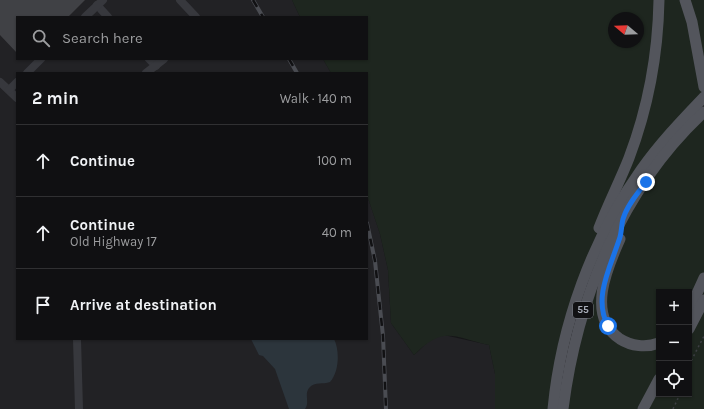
<!DOCTYPE html>
<html lang="en">
<head>
<meta charset="utf-8">
<style>
	body { margin:0; font-family:Karla,sans-serif; background:#19191b; color:#f1f3f6 }
	.controls { position:absolute; right:12px; bottom:12px; display:grid; overflow:hidden; border-radius:0px; box-shadow:0 1px 3px #0004 }
	.controls button { width:36px; height:36px; display:grid; place-items:center; padding:0; border:0; border-bottom:1px solid #303032; background:#101012; color:#f1f3f6; font:20px sans-serif }
	.compass { position:absolute; left:608px; top:12px; width:36px; height:36px; border-radius:50%; background:#101012; box-shadow:0 1px 3px #0004; rotate:289deg }
	.stop { position:absolute; width:12px; height:12px; margin:-9px; border:3px solid #1a73e8; border-radius:50%; background:#fff }
	.stop.end { background:#1a73e8; border-color:#fff; box-shadow:0 1px 4px #0008 }
	.list { margin:0; padding:0; list-style:none }
	h2 { display:flex; justify-content:space-between; align-items:center; height:52px; margin:0; padding:0 16px; font-size:17px }
	h2 small { font-size:13px; font-weight:400; color:#9c9d9f }
	.list li { display:grid; grid-template-columns:26px 1fr auto; gap:12px; align-items:center; box-sizing:border-box; height:72px; padding:0 16px; border-top:1px solid #303032 }
	.list b { display:block; font-size:15px; white-space:nowrap }
	.list p { margin:0; font-size:13px; white-space:nowrap; color:#9c9d9f }
	.list em { font-size:13px; font-style:normal; color:#9c9d9f }
	.icon { flex:none; width:22px; height:22px; fill:none; stroke:currentColor; stroke-width:2; stroke-linecap:round; stroke-linejoin:round }
	.map { position:relative; flex:none; width:704px; height:409px; overflow:hidden }
	.search { position:absolute; background:#101012; box-shadow:0 1px 3px #0004; left:16px; top:16px; width:352px; height:44px; display:flex; align-items:center; gap:10px; box-sizing:border-box; padding:0 14px; border-radius:0px; color:#9c9d9f; font-size:15px }
	.panel { position:absolute; background:#101012; box-shadow:0 1px 3px #0004; left:16px; top:72px; width:352px; height:268px; border-radius:0px }
	.map>svg:first-child { display:block }
	.built { fill:#222225 }
	.green { fill:#1e261f; fill-rule:evenodd }
	.water { fill:#2c353c }
	.building { fill:#404145 }
	.lines { fill:none; stroke-linecap:round; stroke-linejoin:round }
	.path { stroke:#3d3f44; stroke-width:1.5; stroke-dasharray:2 3; stroke-linecap:butt }
	.minor { stroke:#37383d; stroke-width:8 }
	.major { stroke:#53555c; stroke-width:11 }
	.rail-casing { stroke:#4a4c52; stroke-width:4 }
	.rail { stroke:#111113; stroke-width:2.5; stroke-dasharray:8; stroke-linecap:butt }
	.route { stroke:#1a73e8; stroke-width:5 }
	.labels { text-anchor:middle; dominant-baseline:central; stroke-width:3; stroke-linejoin:round; paint-order:stroke }
	.shield { fill:#111113; stroke:#7b7e86; stroke-width:1 }
	.shield-label { font-size:10px; font-weight:bold; fill:#a8adb8 }
</style>
</head>
<body>
<div class="map">
<svg width="704" height="409" viewBox="0 0 704 409">
	<rect width="100%" height="100%" fill="#161618"/>
	<polygon class="built" points="0,0 292,0 300,17 17,17 17,59 323,59 331,73 17,73 17,339 367,339 367,195 380,234 388,270 391,323 414,355 432,338 444,335 489,345 495,374 495,409 0,409"/>
	<g class="green">
		<path d="M292 0H704V96L584 279 552 409H495V374L489 345C452 337 444 325 414 355L391 323 388 270 380 234 367 195V73H331L323 59H367V17H300ZM614 18H638V42H614Z"/>
		<path d="M704 113V409H564L574 345 633 200ZM659 292H689V394H659Z"/>
	</g>
	<path class="water" d="M251 339H334C340 351 339 372 330 382 323 385 315 381 309 388 304 394 310 403 305 409H289L275 369 263 356 259 355Z"/>
	<polygon class="building" points="0,0 85,0 68,17 17,17 17,53 0,35"/>
	<g class="lines">
		<g class="path">
			<polyline points="689,365 704,336"/>
			<polyline points="673,409 680,394"/>
		</g>
		<g class="minor">
			<polyline points="180,0 196,17"/>
			<polyline points="97,5 108,17"/>
			<polyline points="85,17 103,0"/>
			<polyline points="149,59 156,66"/>
			<polyline points="27,73 41,59"/>
			<polyline points="146,73 164,59"/>
			<polyline points="0,82 17,98"/>
			<polyline points="9,90 17,82"/>
			<polyline points="77,339 79,409"/>
		</g>
		<g class="major">
			<polyline points="685,0 692,22 704,87"/>
			<path d="M599 228C608 204 620 181 629 158 648 108 658 53 659 0"/>
			<path d="M620 239C607 268 586 316 620 339 631 346 646 348 659 343"/>
			<polyline points="689,311 704,278"/>
			<polyline points="689,329 704,300"/>
			<path d="M553 409C561 325 592 239 641 170 659 144 682 120 704 97"/>
			<path d="M563 409C577 299 621 189 704 112"/>
			<polyline points="643,409 659,379"/>
		</g>
		<g class="rail-casing">
			<g id="rail">
				<polyline points="253,0 263,17"/>
				<polyline points="289,59 297,73"/>
				<polyline points="367,223 375,261 383,336 386,409"/>
			</g>
		</g>
		<use href="#rail" class="rail"/>
	</g>
	<g class="lines">
		<path class="route" d="M608 326C593 298 610 268 619 240 622 233 621 226 623 219 627 205 638 193 646 182"/>
	</g>
	<g class="labels">
		<rect class="shield" x="573" y="302" width="20" height="16" rx="3"/>
		<g class="shield-label">
			<text x="583" y="310">55</text>
		</g>
	</g>
</svg>
<div class="controls">
<button>+</button>
<button>−</button>
<button><svg class="icon" aria-label="locate" viewBox="0 0 24 24"><circle cx="12" cy="12" r="6"/><path d="M12 2v4M12 18v4M2 12h4M18 12h4"/></svg></button>
</div>
<svg class="compass" viewBox="-18 -18 36 36"><path d="M0-13l5 13h-10z" fill="#e53935"/><path d="M0 13l5-13h-10z" fill="#9c9d9f"/></svg>
<div class="stop" style="left:608px;top:326px"></div>
<div class="stop end" style="left:646px;top:182px"></div>
<div class="search"><svg class="icon" aria-label="search" viewBox="0 0 24 24"><circle cx="10" cy="10" r="6"/><path d="M15 15l6 6"/></svg>Search here</div>
<section class="panel">
<h2>2 min<small>Walk · 140 m</small></h2>
<ul class="list">
<li><svg class="icon" aria-label="ahead" viewBox="0 0 24 24"><path d="M12 20V5M6 11l6-6 6 6"/></svg><div><b>Continue</b></div><em>100 m</em></li>
<li><svg class="icon" aria-label="ahead" viewBox="0 0 24 24"><path d="M12 20V5M6 11l6-6 6 6"/></svg><div><b>Continue</b><p>Old Highway 17</p></div><em>40 m</em></li>
<li><svg class="icon" aria-label="arrive" viewBox="0 0 24 24"><path d="M6 21V4h12l-3 4 3 4H6"/></svg><div><b>Arrive at destination</b></div></li>
</ul>
</section>
</div>
</body>
</html>
